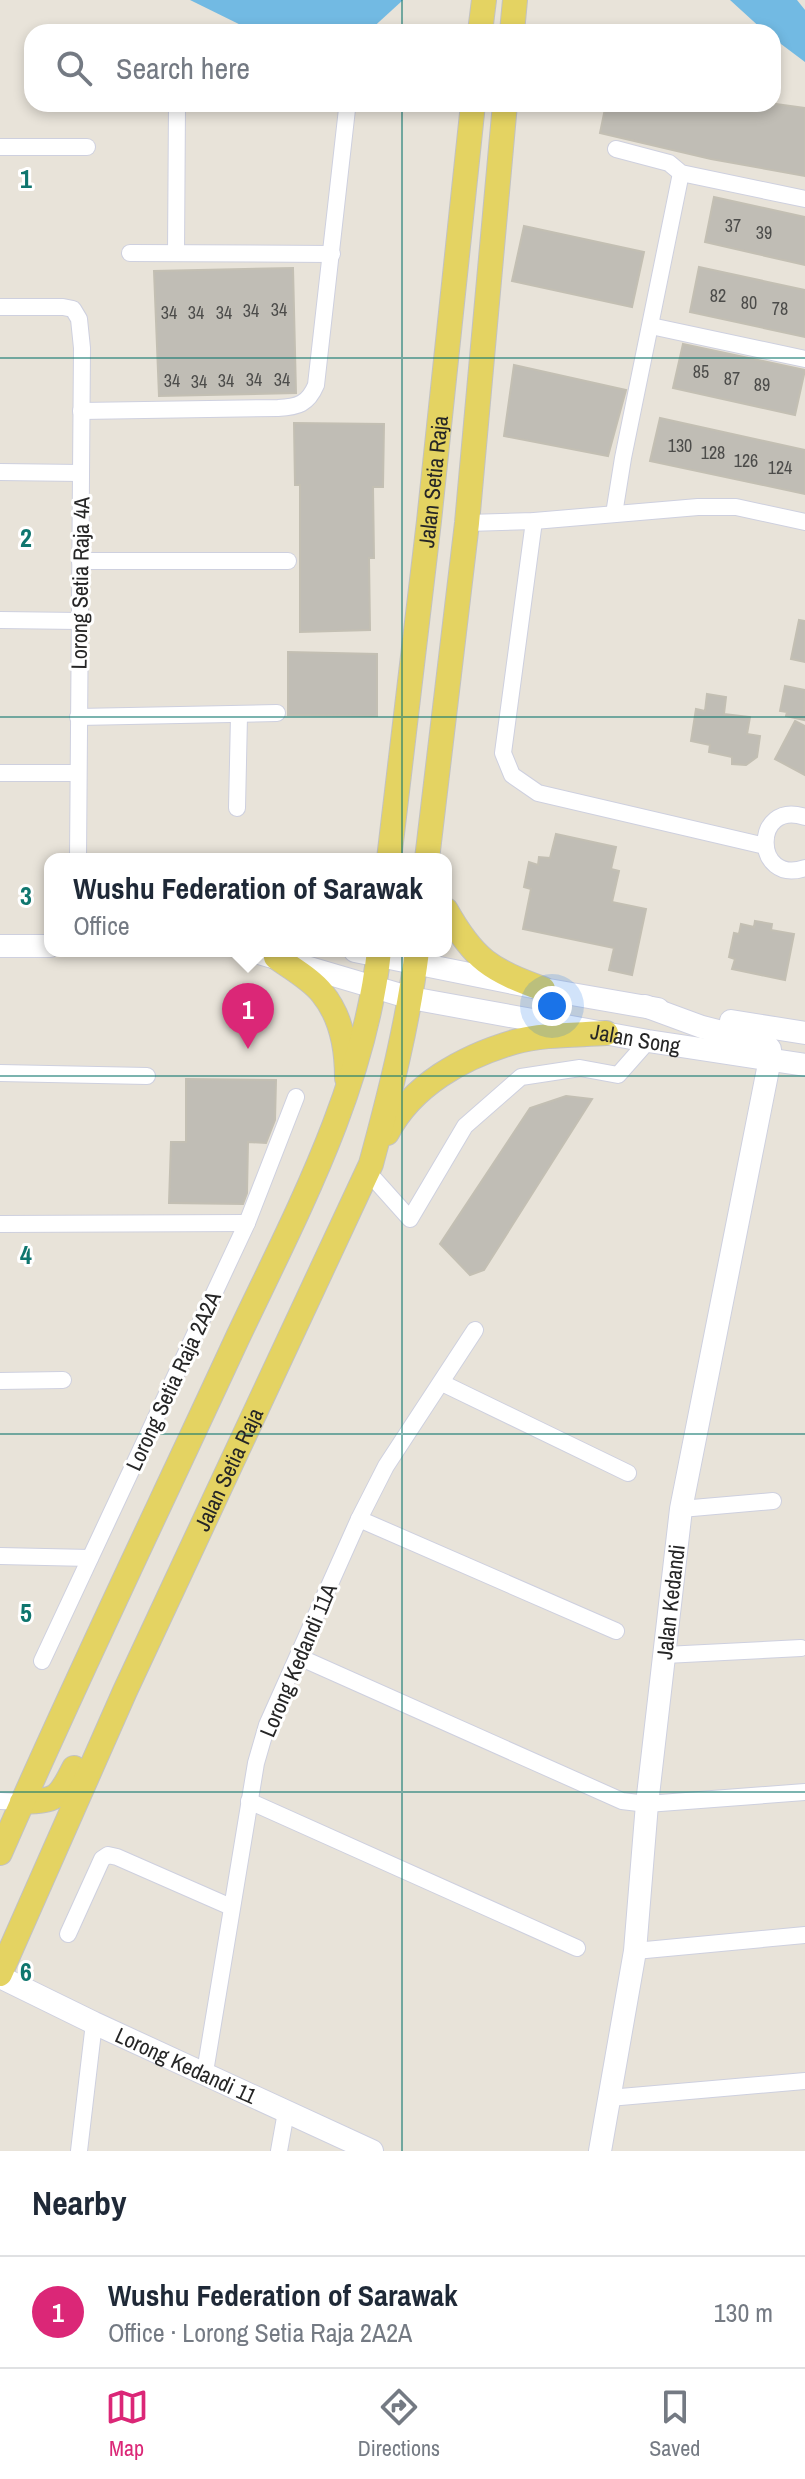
<!DOCTYPE html>
<html lang="en">
<head>
<meta charset="utf-8">
<style>
	body { margin:0; font-family:"Archivo Narrow",sans-serif; background:#f2f2f3; color:#1f2937 }
	.you { position:absolute; left:552px; top:1006px; width:28px; height:28px; margin:-20px; border:6px solid #fff; border-radius:50%; background:#1a73e8; box-shadow:0 0 0 12px #1a73e833 }
	.badge { display:grid; place-items:center; width:52px; height:52px; border-radius:50%; background:#db2777; color:#fff; font-size:26px; font-weight:700 }
	.pin { position:absolute; translate:-50% -66px; filter:drop-shadow(0 2px 4px #0008) }
	.pin::after { content:''; position:absolute; top:42px; width:28px; height:24px; background:inherit; clip-path:polygon(0 0,100% 0,50% 100%) }
	.popup { position:absolute; left:44px; top:853px; width:408px; height:104px; box-sizing:border-box; display:grid; place-content:center; border-radius:16px; background:#fff; filter:drop-shadow(0 2px 6px #0005); font-size:26px; white-space:nowrap; color:#747a83 }
	.popup b { font-size:30px; color:#1f2937 }
	.popup::after { content:''; position:absolute; left:50%; top:100%; margin-left:-16px; border:16px solid transparent; border-top-color:#fff }
	.list { margin:0; padding:0; list-style:none }
	h2 { display:flex; justify-content:space-between; align-items:center; height:104px; margin:0; padding:0 32px; font-size:34px }
	h2 small { font-size:26px; font-weight:400; color:#747a83 }
	.list li { display:grid; grid-template-columns:52px 1fr auto; gap:24px; align-items:center; box-sizing:border-box; height:112px; padding:0 32px; border-top:2px solid #e0e1e3 }
	.list b { display:block; font-size:30px; white-space:nowrap }
	.list p { margin:0; font-size:26px; white-space:nowrap; color:#747a83 }
	.list em { font-size:26px; font-style:normal; color:#747a83 }
	.icon { flex:none; width:44px; height:44px; fill:none; stroke:currentColor; stroke-width:2; stroke-linecap:round; stroke-linejoin:round }
	.map { position:relative; flex:none; width:805px; height:2151px; overflow:hidden }
	.search { position:absolute; background:#fff; box-shadow:0 4px 12px #0003; left:24px; right:24px; top:24px; height:88px; display:flex; align-items:center; gap:20px; box-sizing:border-box; padding:0 28px; border-radius:24px; color:#747a83; font-size:30px }
	.sheet { height:216px; background:#fff }
	nav { display:flex; justify-content:space-around; align-items:center; box-sizing:border-box; height:112px; border-top:2px solid #e0e1e3; background:#fff; font-size:22px; color:#747a83 }
	nav a { display:grid; justify-items:center; gap:4px }
	nav .on { color:#db2777 }
	.map>svg:first-child { display:block }
	.water { fill:#72bae3 }
	.building { fill:#c0bdb5; stroke:#c3bfb3; stroke-width:2 }
	.lines { fill:none; stroke-linecap:round; stroke-linejoin:round }
	.street-casing { stroke:#ced0df; stroke-width:18 }
	.secondary-casing { stroke:#ced0df; stroke-width:24 }
	.primary-casing { stroke:#c2c2c2; stroke-width:26 }
	.street { stroke:#fff; stroke-width:16 }
	.secondary { stroke:#fff; stroke-width:22 }
	.primary { stroke:#e4d362; stroke-width:24 }
	.grid { fill:none; stroke:#0f766e; stroke-width:2; stroke-opacity:0.55 }
	.labels { text-anchor:middle; dominant-baseline:central; stroke-width:6; stroke-linejoin:round; paint-order:stroke }
	.number-label { font-size:18px; fill:#4c4c4a }
	.street-label { font-size:22px; fill:#262626; stroke:#fff }
	.grid-label { font-size:26px; text-anchor:middle; font-weight:bold; fill:#0f766e; stroke:#fff; stroke-width:6; stroke-linejoin:round; paint-order:stroke }
</style>
</head>
<body>
<div class="map">
<svg width="805" height="2151" viewBox="0 0 805 2151">
	<rect width="100%" height="100%" fill="#e8e3d9"/>
	<g class="water">
		<polygon points="190,0 403,0 368,32 255,32"/>
		<polygon points="730,0 797,0 805,10 805,62 773,38 773,32 765,32"/>
	</g>
	<g class="building">
		<polygon points="606,104 776,104 805,108 805,176 711,159 600,133"/>
		<polygon points="714,197 805,217 805,265 705,242"/>
		<polygon points="524,226 644,252 632,307 512,281"/>
		<polygon points="699,267 805,290 805,337 690,312"/>
		<polygon points="293,268 296,393 159,396 154,271"/>
		<polygon points="683,344 805,370 795,415 673,388"/>
		<polygon points="514,365 626,390 608,456 504,436"/>
		<polygon points="660,418 805,450 805,494 650,461"/>
		<polygon points="294,423 384,424 383,487 373,487 374,558 369,558 370,630 300,632 300,485 295,485"/>
		<polygon points="799,620 805,621 805,662 791,659"/>
		<polygon points="288,652 377,654 377,716 288,715"/>
		<polygon points="785,686 805,690 804,720 786,716 787,712 780,711"/>
		<polygon points="707,694 726,697 724,714 750,717 747,734 760,736 757,757 746,765 732,764 732,757 709,752 710,745 691,741 696,709 705,711"/>
		<polygon points="795,721 805,726 805,775 775,759"/>
		<polygon points="556,834 616,847 611,869 619,871 612,902 646,909 632,975 609,970 614,948 523,929 531,889 524,887 529,862 538,865 539,857 550,858"/>
		<polygon points="755,921 772,924 771,930 794,934 785,980 732,969 735,959 729,957 734,933 739,934 741,924 754,927"/>
		<polygon points="186,1079 276,1080 275,1120 266,1143 248,1142 247,1193 243,1204 169,1203 171,1142 186,1142"/>
		<polygon points="566,1096 592,1099 484,1270 470,1275 440,1244 530,1108"/>
	</g>
	<g class="lines">
		<g class="street-casing">
			<g id="street">
				<polyline points="0,147 87,147"/>
				<polyline points="616,149 669,163 681,173 805,199"/>
				<polyline points="130,253 332,254"/>
				<polyline points="176,253 177,104"/>
				<polyline points="0,307 63,307 73,309 79,319 82,348 78,859"/>
				<polyline points="651,326 805,359"/>
				<path d="M81 411 278 408C298 407 308 404 316 385L347 109"/>
				<polyline points="0,472 81,473"/>
				<polyline points="614,514 623,458 681,173"/>
				<polyline points="534,521 503,753 512,775 538,793 765,846"/>
				<polyline points="467,523 534,521 698,507 736,507 805,522"/>
				<polyline points="80,561 288,561"/>
				<polyline points="0,620 79,621"/>
				<polyline points="78,717 277,713"/>
				<polyline points="0,773 78,773"/>
				<polyline points="237,808 239,716"/>
				<path d="M805 817C752 799 753 886 805 868"/>
				<polyline points="0,1073 147,1076"/>
				<polyline points="368,1172 410,1219 465,1126 521,1077 580,1068 618,1075 648,1041"/>
				<polyline points="0,1224 247,1223"/>
				<polyline points="0,1381 63,1380"/>
				<polyline points="442,1383 628,1473"/>
				<polyline points="681,1509 773,1501"/>
				<polyline points="359,1519 616,1631"/>
				<polyline points="0,1556 90,1558"/>
				<polyline points="665,1655 801,1648"/>
				<polyline points="299,1657 622,1801 647,1804 805,1792"/>
				<polyline points="42,1661 247,1223 296,1097"/>
				<polyline points="0,1801 22,1802"/>
				<polyline points="249,1801 577,1948"/>
				<polyline points="68,1934 102,1859 108,1855 117,1857 231,1907"/>
				<polyline points="635,1951 805,1935"/>
				<polyline points="205,2072 256,1763 267,1725 359,1519 386,1466 475,1330"/>
				<polyline points="609,2098 805,2081"/>
				<polyline points="79,2151 94,2023"/>
				<polyline points="279,2151 286,2112"/>
			</g>
		</g>
		<g class="secondary-casing">
			<g id="secondary">
				<polyline points="0,946 50,946"/>
				<path id="s1" d="M252 951 411 998 648 1041 805 1065"/>
				<polyline points="355,951 543,989 658,1009"/>
				<polyline points="731,1021 805,1033"/>
				<path id="s2" d="M0 1977 94 2023 372 2151"/>
				<path id="s3" d="M600 2151 635 1951 647 1804 681 1509 770 1059V1049L765 1043 702 1027 645 1006"/>
			</g>
		</g>
		<g class="primary-casing">
			<g id="primary">
				<polyline points="480,32 484,0"/>
				<polyline points="512,32 515,0"/>
				<path id="s4" d="M389 859 429 521 473 104"/>
				<polyline points="427,859 467,523 505,104"/>
				<path d="M446 910C474 960 491 970 543 989"/>
				<path d="M276 957C291 968 311 979 322 993 341 1016 347 1049 347 1078"/>
				<path d="M387 1133C412 1085 463 1057 514 1042 543 1034 576 1035 606 1033"/>
				<path d="M22 1802C57 1800 58 1800 74 1768"/>
				<path d="M0 1853C75 1681 157 1512 236 1341 295 1216 364 1090 379 951"/>
				<path id="s5" d="M0 1974 125 1691 371 1164C390 1094 408 1023 417 951"/>
			</g>
		</g>
		<use href="#street" class="street"/>
		<use href="#secondary" class="secondary"/>
		<use href="#primary" class="primary"/>
	</g>
	<path class="grid" d="M402 0V32M402 104V2151M0 358H805M0 717H805M0 1076H805M0 1434H805M0 1792H805"/>
	<g class="labels">
		<g class="number-label">
			<text x="733" y="225">37</text>
			<text x="764" y="232">39</text>
			<text x="718" y="295">82</text>
			<text x="749" y="302">80</text>
			<text x="780" y="308">78</text>
			<text x="279" y="309">34</text>
			<text x="251" y="310">34</text>
			<text x="169" y="312">34</text>
			<text x="196" y="312">34</text>
			<text x="224" y="312">34</text>
			<text x="701" y="371">85</text>
			<text x="732" y="378">87</text>
			<text x="254" y="379">34</text>
			<text x="282" y="379">34</text>
			<text x="172" y="380">34</text>
			<text x="226" y="380">34</text>
			<text x="199" y="381">34</text>
			<text x="762" y="384">89</text>
			<text x="680" y="445">130</text>
			<text x="713" y="452">128</text>
			<text x="746" y="460">126</text>
			<text x="780" y="467">124</text>
		</g>
		<g class="street-label">
			<text stroke="none"><textPath href="#s4" startOffset="380">Jalan Setia Raja</textPath></text>
			<text transform="translate(80 583) rotate(-89)">Lorong Setia Raja 4A</text>
			<text stroke="none"><textPath href="#s1" startOffset="394">Jalan Song</textPath></text>
			<text transform="translate(173 1381) rotate(-65)">Lorong Setia Raja 2A2A</text>
			<text stroke="none"><textPath href="#s5" startOffset="554">Jalan Setia Raja</textPath></text>
			<text stroke="none"><textPath href="#s3" startOffset="554">Jalan Kedandi</textPath></text>
			<text transform="translate(298 1660) rotate(-67)">Lorong Kedandi 11A</text>
			<text stroke="none"><textPath href="#s2" startOffset="206">Lorong Kedandi 11</textPath></text>
		</g>
	</g>
	<g class="grid-label">
		<text x="26" y="188">1</text>
		<text x="26" y="547">2</text>
		<text x="26" y="905">3</text>
		<text x="26" y="1264">4</text>
		<text x="26" y="1622">5</text>
		<text x="26" y="1981">6</text>
	</g>
</svg>
<div class="you"></div>
<div class="pin badge" style="left:248px;top:1049px">1</div>
<div class="popup"><b>Wushu Federation of Sarawak</b>Office</div>
<div class="search"><svg class="icon" aria-label="search" viewBox="0 0 24 24"><circle cx="10" cy="10" r="6"/><path d="M15 15l6 6"/></svg>Search here</div>
</div>
<section class="sheet">
<h2>Nearby<small></small></h2>
<ul class="list">
<li><span class="badge">1</span><div><b>Wushu Federation of Sarawak</b><p>Office · Lorong Setia Raja 2A2A</p></div><em>130 m</em></li>
</ul>
</section>
<nav>
<a class="on"><svg class="icon" aria-label="map" viewBox="0 0 24 24"><path d="M3 6l6-2 6 2 6-2v14l-6 2-6-2-6 2zM9 4v14M15 6v14"/></svg>Map</a>
<a><svg class="icon" aria-label="directions" viewBox="0 0 24 24"><path d="M12 3l9 9-9 9-9-9zM9 14v-3h6M13 9l2 2-2 2"/></svg>Directions</a>
<a><svg class="icon" aria-label="saved" viewBox="0 0 24 24"><path d="M7 4h10v16l-5-4-5 4z"/></svg>Saved</a>
</nav>
</body>
</html>
